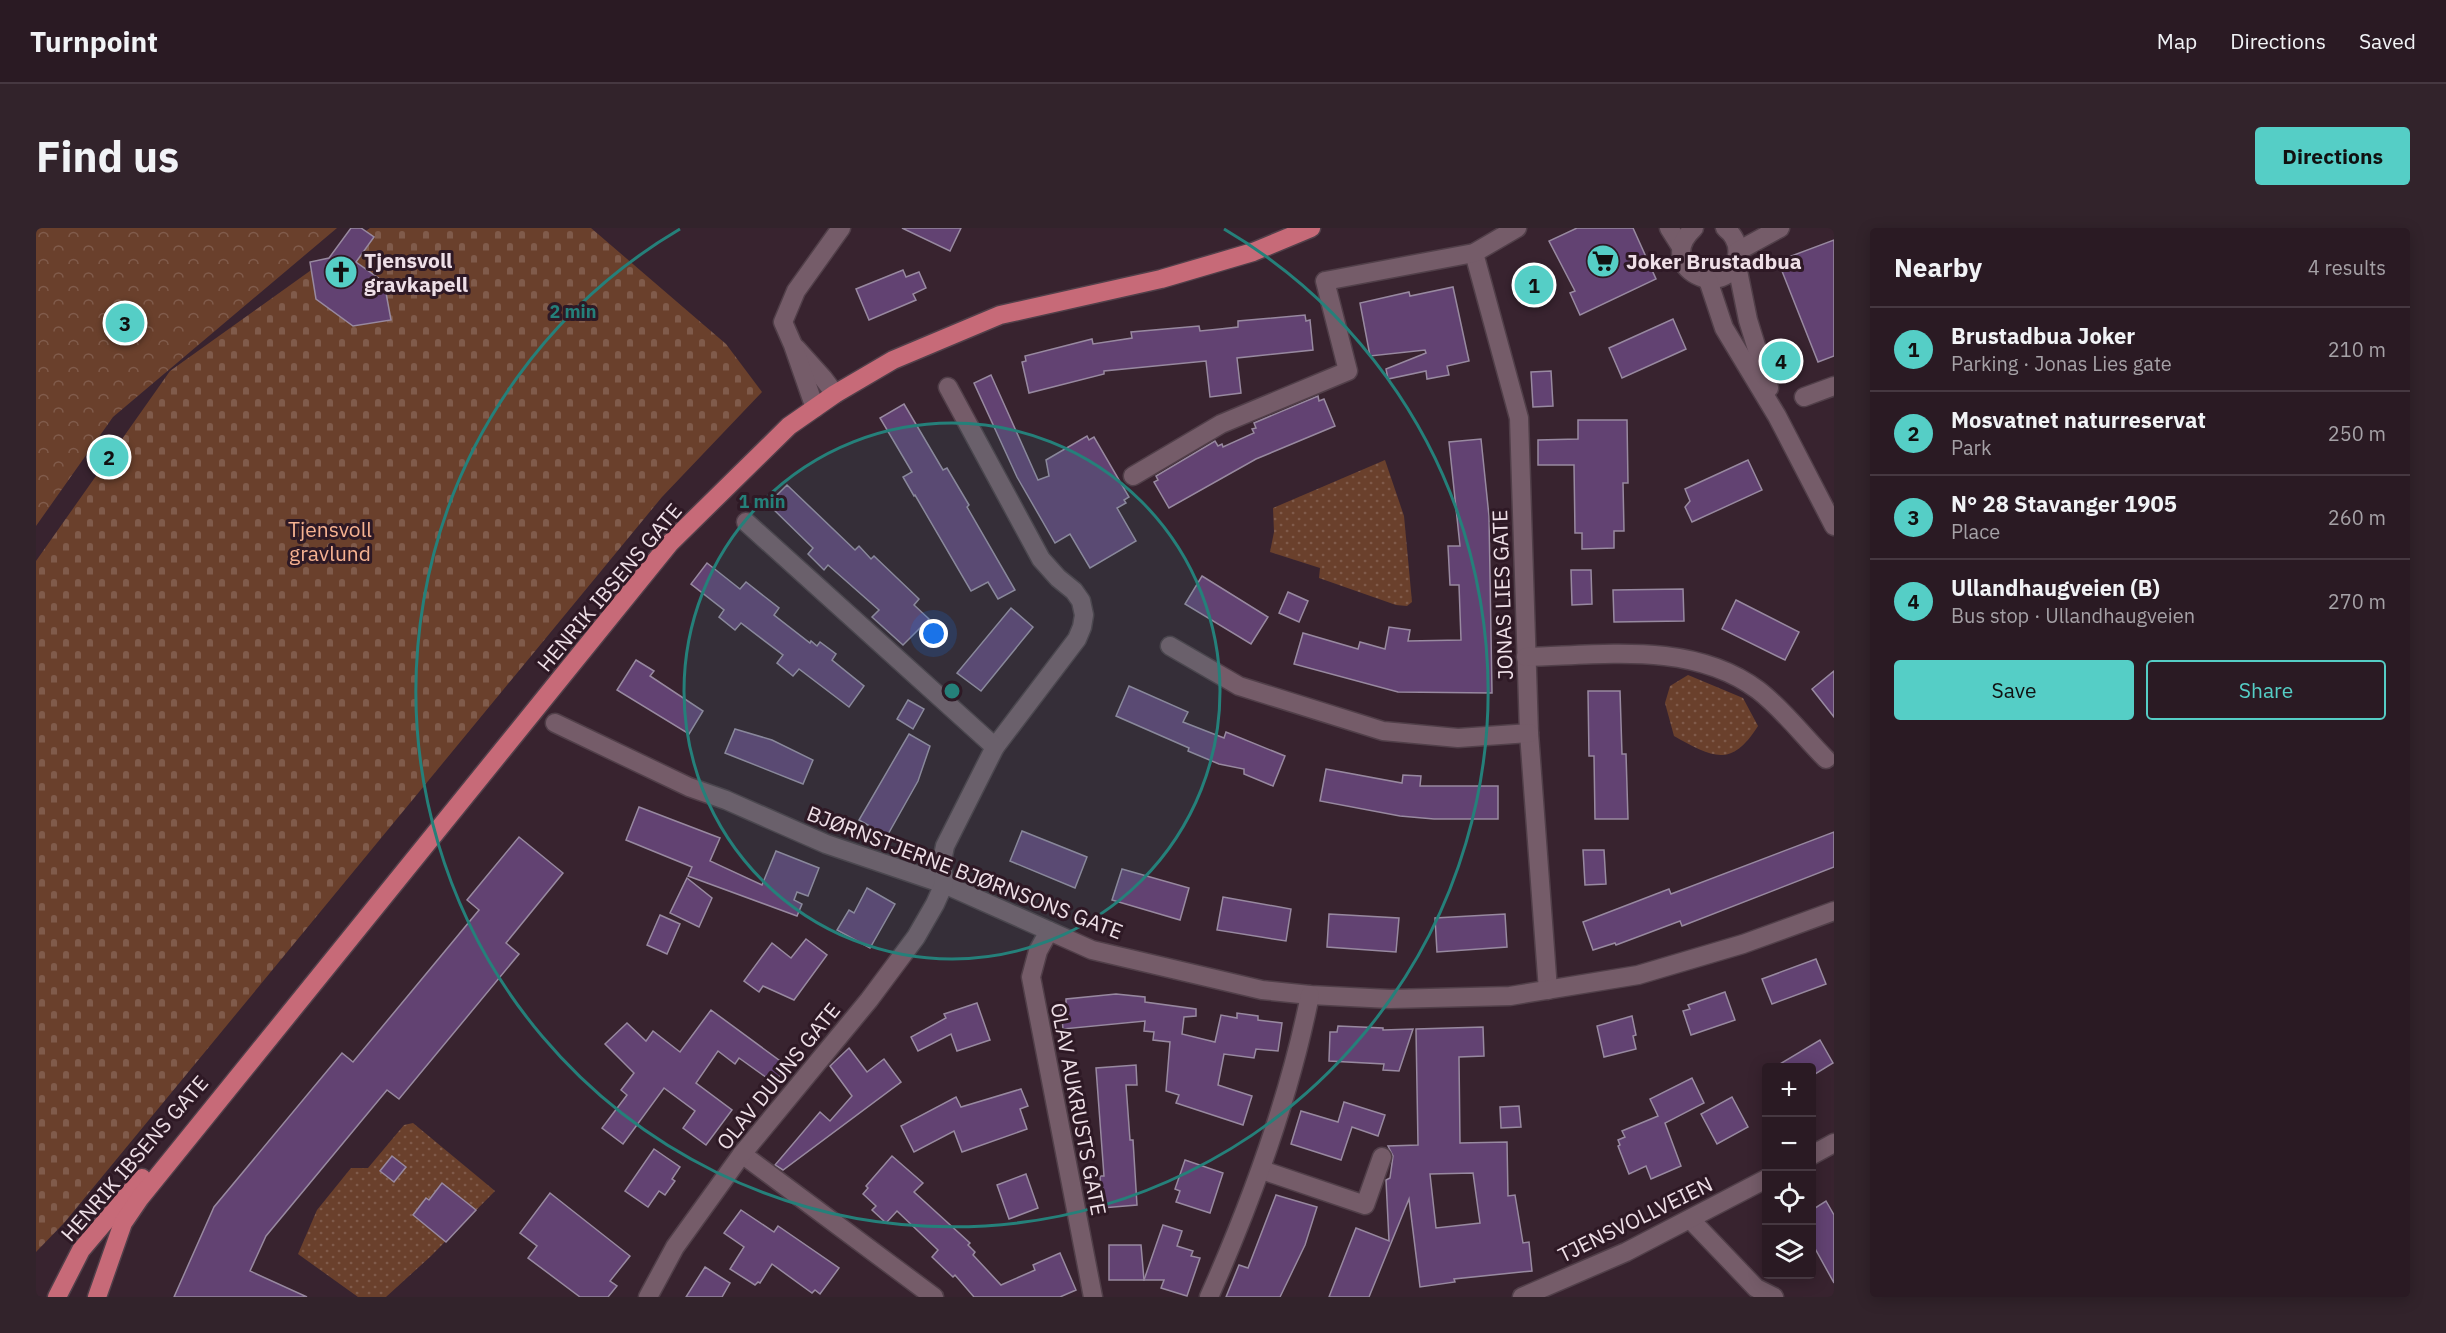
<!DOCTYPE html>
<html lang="en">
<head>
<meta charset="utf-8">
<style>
	body { margin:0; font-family:"IBM Plex Sans",sans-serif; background:#32232b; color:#f1f3f6 }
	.controls { position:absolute; right:18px; bottom:18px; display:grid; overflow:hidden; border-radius:6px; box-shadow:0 3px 15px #0003 }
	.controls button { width:54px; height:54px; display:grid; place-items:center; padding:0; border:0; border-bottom:2px solid #463841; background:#2a1a23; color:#f1f3f6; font:30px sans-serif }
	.you { position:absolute; left:898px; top:406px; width:21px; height:21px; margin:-15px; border:4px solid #fff; border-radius:50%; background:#1a73e8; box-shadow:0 0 0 9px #1a73e833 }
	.badge { display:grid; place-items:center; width:39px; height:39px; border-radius:50%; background:#55cec6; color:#111; font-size:20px; font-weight:700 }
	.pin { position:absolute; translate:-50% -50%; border:3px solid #fff; box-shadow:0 2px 6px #0006 }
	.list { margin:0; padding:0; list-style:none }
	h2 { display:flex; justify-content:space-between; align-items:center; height:78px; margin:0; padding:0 24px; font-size:26px }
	h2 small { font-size:20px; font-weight:400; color:#a5a1a6 }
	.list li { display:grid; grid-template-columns:39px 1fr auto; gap:18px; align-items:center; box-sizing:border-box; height:84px; padding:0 24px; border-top:2px solid #463841 }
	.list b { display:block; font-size:22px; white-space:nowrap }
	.list p { margin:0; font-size:20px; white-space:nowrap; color:#a5a1a6 }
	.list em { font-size:20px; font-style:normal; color:#a5a1a6 }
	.actions { display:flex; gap:12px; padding:18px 24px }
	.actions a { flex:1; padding:14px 0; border:2px solid #55cec6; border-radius:6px; text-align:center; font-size:21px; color:#55cec6 }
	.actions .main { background:#55cec6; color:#111 }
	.icon { flex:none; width:33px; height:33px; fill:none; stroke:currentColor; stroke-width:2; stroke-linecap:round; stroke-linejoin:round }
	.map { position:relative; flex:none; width:1798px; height:1069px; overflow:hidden; border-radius:6px }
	header { display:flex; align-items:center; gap:36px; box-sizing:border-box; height:84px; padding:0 30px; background:#2a1a23; border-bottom:2px solid #463841 }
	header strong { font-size:28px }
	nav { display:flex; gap:33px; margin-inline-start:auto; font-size:21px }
	.intro { display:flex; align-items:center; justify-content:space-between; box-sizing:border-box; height:144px; padding:0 36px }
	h1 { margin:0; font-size:42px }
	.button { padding:15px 27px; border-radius:6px; background:#55cec6; color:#111; font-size:21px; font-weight:700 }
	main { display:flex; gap:36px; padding:0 36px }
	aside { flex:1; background:#2a1a23; border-radius:6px; box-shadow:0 3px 15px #0003 }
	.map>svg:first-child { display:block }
	.grass { fill:url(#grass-dots) }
	.forest { fill:url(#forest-crowns) }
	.cemetery { fill:url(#cemetery-stones) }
	.building { fill:#624272; stroke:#9889a0; stroke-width:1.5; fill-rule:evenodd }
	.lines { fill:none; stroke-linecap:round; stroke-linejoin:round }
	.street-casing { stroke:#513f49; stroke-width:21 }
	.secondary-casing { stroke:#513f49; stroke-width:21 }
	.primary-casing { stroke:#513f49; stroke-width:21 }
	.street { stroke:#755c69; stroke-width:18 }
	.secondary { stroke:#755c69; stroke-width:18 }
	.primary { stroke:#c76a78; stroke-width:18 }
	.ring { fill:none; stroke:#25807a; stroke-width:3 }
	.labels { text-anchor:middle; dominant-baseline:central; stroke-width:6; stroke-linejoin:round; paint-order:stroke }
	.poi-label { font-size:21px; font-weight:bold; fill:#eedfe7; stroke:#2e1925; text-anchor:start }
	.park-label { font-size:21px; fill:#f6b291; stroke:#2e1925 }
	.street-label { font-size:21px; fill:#eedfe7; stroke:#2e1925 }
	.centre { fill:#25807a; stroke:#2e1925; stroke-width:3 }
	.ring-label { font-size:18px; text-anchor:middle; font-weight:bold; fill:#25807a; stroke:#2e1925; stroke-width:6; stroke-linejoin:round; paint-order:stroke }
</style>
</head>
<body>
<header>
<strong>Turnpoint</strong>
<nav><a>Map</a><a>Directions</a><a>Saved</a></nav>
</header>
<div class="intro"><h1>Find us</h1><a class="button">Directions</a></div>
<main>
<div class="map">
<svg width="1798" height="1069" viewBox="0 0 1798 1069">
	<defs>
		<pattern id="grass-dots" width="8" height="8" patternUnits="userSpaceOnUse" patternTransform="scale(1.5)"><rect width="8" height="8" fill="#6a402c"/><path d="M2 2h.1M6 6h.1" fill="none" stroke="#805b4b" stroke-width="1.8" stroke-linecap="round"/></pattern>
		<pattern id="forest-crowns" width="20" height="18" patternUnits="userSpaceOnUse" patternTransform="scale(1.5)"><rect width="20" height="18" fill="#6a402c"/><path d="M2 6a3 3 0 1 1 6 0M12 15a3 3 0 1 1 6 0" fill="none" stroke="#805b4b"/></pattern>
		<pattern id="cemetery-stones" width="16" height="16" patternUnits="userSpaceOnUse" patternTransform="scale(1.5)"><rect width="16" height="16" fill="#6a402c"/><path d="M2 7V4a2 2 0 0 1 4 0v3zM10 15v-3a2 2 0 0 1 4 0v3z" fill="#805b4b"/></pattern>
	</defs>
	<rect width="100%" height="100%" fill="#38232f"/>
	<g class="grass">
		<polygon points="1349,232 1368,288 1376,374 1371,378 1360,377 1283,350 1284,340 1234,324 1238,304 1237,280"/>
		<path d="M1652 447 1707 470 1722 498C1695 541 1676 529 1638 508L1629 475 1634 458Z"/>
		<polygon points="377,895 459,963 395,1028 350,1069 322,1069 262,1026 281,982 315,940 332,940 368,897"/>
	</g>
	<polygon class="forest" points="0,0 301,0 77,189 0,298"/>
	<polygon class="cemetery" points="334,0 555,0 690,116 726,164 626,269 28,995 0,1024 0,333 134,143"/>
	<g class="building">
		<polygon points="315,0 325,0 338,9 320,34 348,54 355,92 317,98 280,71 274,34 293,30"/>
		<polygon points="866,0 925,0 914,23"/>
		<polygon points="1541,0 1597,0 1620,51 1544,87 1534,65 1539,63 1513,13"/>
		<polygon points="1798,12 1798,128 1782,134 1742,33"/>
		<polygon points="867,42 870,49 883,44 890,60 877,66 880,72 833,92 820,61"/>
		<polygon points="1417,59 1433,133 1411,138 1413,147 1391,151 1390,143 1352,151 1350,141 1390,125 1389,122 1334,128 1324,75 1373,64 1374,68"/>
		<polygon points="1269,87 1270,93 1274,92 1277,122 1201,130 1205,165 1174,169 1170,133 1068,143 1068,146 993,165 986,134 990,133 989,128 1056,111 1057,116 1096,110 1095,104 1163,98 1164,103 1184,101 1202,99 1202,93"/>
		<polygon points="1637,91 1650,121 1586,150 1573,120"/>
		<polygon points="1515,143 1517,178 1497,179 1495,144"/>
		<polygon points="955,147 1002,252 1013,248 1010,232 1051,208 1053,212 1058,209 1093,269 1088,272 1090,275 1081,280 1100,313 1054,340 1034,306 1019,315 981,249 938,155"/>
		<polygon points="1282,168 1283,173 1288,171 1299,198 1220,231 1133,280 1118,254 1122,252 1120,248 1179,213 1182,218 1186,216 1187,219 1218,205 1216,201 1220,200 1218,195"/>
		<polygon points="868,176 907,242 911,240 933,277 931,279 979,362 962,371 952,354 935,363 879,267 878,268 867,249 876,244 844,190"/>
		<polygon points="1542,192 1591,192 1592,255 1587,255 1588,303 1578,303 1578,320 1546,321 1546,305 1539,305 1538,237 1502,237 1502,212 1542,211"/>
		<polygon points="1445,211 1453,288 1456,465 1362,464 1258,436 1267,405 1322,421 1324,414 1349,421 1353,399 1374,402 1372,413 1425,412 1423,357 1414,357 1412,318 1424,318 1413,214"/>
		<polygon points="1712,232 1726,262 1656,294 1649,279 1654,273 1649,261"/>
		<polygon points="751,257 819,322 823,318 835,331 838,328 883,371 878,377 893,391 867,417 836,389 843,382 792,337 788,342 772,326 777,320 732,276"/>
		<polygon points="671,335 704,361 710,354 743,380 738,387 774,415 775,413 781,418 784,414 800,426 796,432 828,458 813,479 763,441 757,448 741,435 747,427 705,395 699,402 683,389 688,382 655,356"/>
		<polygon points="1535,342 1555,342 1556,376 1536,377"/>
		<polygon points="1166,348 1232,389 1215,416 1149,376"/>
		<polygon points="1647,361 1648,393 1578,394 1577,362"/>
		<polygon points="1252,364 1272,373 1263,394 1243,385"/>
		<polygon points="1700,372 1763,404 1749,432 1686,401"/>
		<polygon points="975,380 997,399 945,463 921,445"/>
		<polygon points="600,432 618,443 614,448 667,483 653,506 581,462"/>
		<polygon points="1798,443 1798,489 1776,461"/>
		<polygon points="1093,458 1152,484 1147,494 1188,510 1190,504 1249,528 1237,558 1208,546 1208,541 1183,536 1152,523 1153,520 1080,488"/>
		<polygon points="1552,463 1584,463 1586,526 1590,526 1592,591 1559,591 1558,528 1553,528"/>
		<polygon points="872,472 888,481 877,501 861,491"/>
		<polygon points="699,501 736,512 777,532 767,556 689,525"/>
		<polygon points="873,506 894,518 882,553 851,608 823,592"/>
		<polygon points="1290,541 1366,555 1367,547 1385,548 1384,558 1462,558 1462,591 1398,591 1364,588 1284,573"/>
		<polygon points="603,579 684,610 674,633 726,657 740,623 783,640 772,668 761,664 758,672 766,676 761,688 652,648 656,639 590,612"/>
		<polygon points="986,603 1051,629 1039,660 974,633"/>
		<polygon points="1798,604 1798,639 1646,698 1644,693 1580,717 1579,715 1557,722 1547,694 1633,661 1635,666"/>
		<polygon points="483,609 527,645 470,715 483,726 363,871 351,862 230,1008 214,1043 271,1069 138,1069 178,979 306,825 317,834 443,682 431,672"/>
		<polygon points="1547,622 1568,622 1570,656 1549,657"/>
		<polygon points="1086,641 1153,660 1144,692 1076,672"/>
		<polygon points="651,650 676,670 663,699 634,685"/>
		<polygon points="831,660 859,676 834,720 801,702 813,682 818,685"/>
		<polygon points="1187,669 1255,681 1250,713 1181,702"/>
		<polygon points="1293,686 1363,690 1360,724 1291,719"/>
		<polygon points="1469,686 1471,719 1401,724 1399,690"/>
		<polygon points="624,687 644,696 631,726 611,717"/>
		<polygon points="770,711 791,727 758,772 727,758 723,764 708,753 736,715 755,730"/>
		<polygon points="1780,731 1790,756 1736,776 1726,751"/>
		<polygon points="1689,764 1699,792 1655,807 1647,783 1654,781 1652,777"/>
		<polygon points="1080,766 1109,769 1109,774 1160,781 1160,788 1148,789 1146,806 1179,814 1185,787 1201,790 1201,785 1222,788 1222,792 1246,795 1242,823 1220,821 1218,830 1188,826 1182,857 1216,868 1207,897 1140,875 1143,867 1130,863 1134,814 1117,812 1118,804 1108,803 1109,793 1027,801 1025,781 1030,781 1030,771"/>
		<polygon points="941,775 954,812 921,823 915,806 882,823 875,809 910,790 908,786"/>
		<polygon points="675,782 751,838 738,855 703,830 699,836 682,823 660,855 696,882 670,917 647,900 659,883 628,860 587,916 566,900 591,867 585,862 598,845 569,816 591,795 610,813 617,803 644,824"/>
		<polygon points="1596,788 1600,807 1597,808 1600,821 1568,829 1561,798"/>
		<polygon points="1302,798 1347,800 1347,802 1377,801 1363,843 1347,842 1348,836 1293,833 1294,804 1301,804"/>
		<path d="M1447 799 1448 828 1423 829 1424 915 1471 914 1472 968 1479 967 1487 1015 1493 1014 1496 1043 1418 1051 1419 1054 1384 1059 1373 971 1333 1069H1293L1320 1000 1353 1013 1350 952 1354 950 1357 928 1352 918 1382 917 1380 801ZM1437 945 1444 995 1400 1000 1394 946Z"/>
		<polygon points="1784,812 1797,835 1776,848 1776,840 1737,840"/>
		<polygon points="813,820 831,844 848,831 865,854 747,942 739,937 784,884 794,893 816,868 794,838"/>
		<polygon points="1100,837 1101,857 1090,857 1094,912 1097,912 1101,977 1066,980 1064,948 1068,948 1060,840"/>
		<polygon points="1656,850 1668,875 1629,895 1645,938 1615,951 1610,938 1593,946 1582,918 1584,917 1582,912 1589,909 1586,903 1622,888 1614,871"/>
		<polygon points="985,861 992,878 984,881 991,901 926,924 918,903 878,924 865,898 920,869 925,879"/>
		<polygon points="1696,869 1712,899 1681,916 1665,886"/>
		<polygon points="1308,874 1349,887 1342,908 1316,899 1305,932 1255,916 1265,883 1302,894"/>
		<polygon points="1483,878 1485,899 1465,900 1464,879"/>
		<polygon points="618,921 644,939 636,951 639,953 629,967 623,963 612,979 589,963"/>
		<polygon points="356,928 370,939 358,954 344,943"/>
		<polygon points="856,928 887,955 878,964 934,1015 932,1017 939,1024 937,1027 965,1057 999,1042 997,1037 1024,1025 1040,1062 1024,1069 938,1069 919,1047 917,1049 896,1029 902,1022 861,983 850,995 836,982 840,978 827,966 832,960 830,958"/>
		<polygon points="1149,932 1187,945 1174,985 1140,974 1144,963 1139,961"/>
		<polygon points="990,946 1002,980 973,991 961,957"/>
		<polygon points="406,955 440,982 410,1014 377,987 390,970 393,972"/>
		<polygon points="514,965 594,1028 574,1053 581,1058 572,1069 544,1069 492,1030 501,1018 484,1005"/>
		<polygon points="1240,967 1281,979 1269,1017 1244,1069 1190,1069 1203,1037 1212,1040"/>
		<polygon points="1790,973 1798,987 1798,1055 1776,1015 1776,982"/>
		<polygon points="705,982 738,1004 742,998 803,1040 784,1066 779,1062 776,1065 736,1036 724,1055 722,1054 719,1057 694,1041 708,1019 688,1005"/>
		<polygon points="1127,997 1146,1003 1141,1018 1157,1023 1155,1028 1164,1030 1151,1068 1125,1060 1128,1052 1108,1052"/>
		<polygon points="1073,1017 1105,1017 1108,1052 1073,1052"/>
		<polygon points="669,1039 694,1055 686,1069 650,1069"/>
	</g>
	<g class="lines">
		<g class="street-casing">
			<g id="street">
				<polyline points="1438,25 1483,190 1493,505 1512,762"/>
				<polyline points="760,120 787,150 799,166"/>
				<polyline points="912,159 1005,331 1022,350 1038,363 1045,373 1048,387 1046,399 1041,411 959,519"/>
				<polyline points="1768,169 1798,158"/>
				<polyline points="779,180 757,117 747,94 760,63 805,0"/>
				<polyline points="1097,248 1185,196 1312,143 1289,53 1438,25 1481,0"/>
				<polyline points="1134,418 1203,458 1347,503 1422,510 1493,505"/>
				<path d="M1490 429C1567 427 1656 413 1722 462 1747 481 1768 509 1790 531"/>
				<polyline points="519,495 653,559 690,572 790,616 908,656 1056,722 1226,762 1274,767 1354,771 1474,768 1602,747 1707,716 1798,683"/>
				<polyline points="1013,703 1002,723 995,749 1057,1069"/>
				<polyline points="706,926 898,1069"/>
				<polyline points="1776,927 1798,915"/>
				<polyline points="1226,942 1329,977 1346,929"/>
				<polyline points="1654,991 1720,1060 1738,1069"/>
				<polyline points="612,1069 639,1019 706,926 833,772 880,709 899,676 908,656 906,633 909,618 959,519 710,294"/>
				<path d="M1173 1069C1216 972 1253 872 1274 767"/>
				<polyline points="1486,1069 1590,1024 1730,951"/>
			</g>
		</g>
		<g class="secondary-casing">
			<g id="secondary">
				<polyline points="1633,0 1645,19"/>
				<path d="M1658 0C1615 40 1693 76 1701 28 1703 17 1698 7 1689 0"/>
				<polyline points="1702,23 1744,0"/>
				<polyline points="1700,33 1712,92 1733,160"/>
				<polyline points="1672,52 1688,100 1741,188 1798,298"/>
			</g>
		</g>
		<g class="primary-casing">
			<g id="primary">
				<polyline points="21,1069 45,1022 106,950"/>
				<polyline points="61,1069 87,995 104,970 634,315 753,198 799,166 857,132 964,87 1125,51 1217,24 1275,0"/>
			</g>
		</g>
		<use href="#street" class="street"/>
		<use href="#secondary" class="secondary"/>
		<use href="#primary" class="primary"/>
	</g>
	<circle cx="916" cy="463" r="268" fill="#25807a" fill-opacity=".12"/>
	<g class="ring">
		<circle cx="916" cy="463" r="268"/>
		<path d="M1188 1A536 536 0 1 1 644 1"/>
	</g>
	<defs>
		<g id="supermarket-disc" transform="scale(1.725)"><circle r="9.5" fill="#55cec6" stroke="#2e1925"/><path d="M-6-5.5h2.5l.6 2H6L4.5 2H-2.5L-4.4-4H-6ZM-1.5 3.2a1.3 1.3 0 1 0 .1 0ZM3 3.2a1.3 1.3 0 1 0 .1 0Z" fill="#111"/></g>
		<g id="church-disc" transform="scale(1.725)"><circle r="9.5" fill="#55cec6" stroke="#2e1925"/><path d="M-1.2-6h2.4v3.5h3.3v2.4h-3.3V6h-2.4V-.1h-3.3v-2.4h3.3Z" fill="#111"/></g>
	</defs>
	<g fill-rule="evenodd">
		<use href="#supermarket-disc" x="1567" y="33"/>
		<use href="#church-disc" x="305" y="44"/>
	</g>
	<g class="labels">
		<g class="poi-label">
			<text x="328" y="32">Tjensvoll<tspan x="328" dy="24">gravkapell</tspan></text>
			<text x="1590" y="33">Joker Brustadbua</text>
		</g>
		<g class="park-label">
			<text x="294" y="301">Tjensvoll<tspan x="294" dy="24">gravlund</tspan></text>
		</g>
		<g class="street-label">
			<text transform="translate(573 359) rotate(-50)">HENRIK IBSENS GATE</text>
			<text transform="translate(1466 367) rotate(-92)">JONAS LIES GATE</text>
			<text transform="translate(929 644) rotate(21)">BJØRNSTJERNE BJØRNSONS GATE</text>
			<text transform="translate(742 848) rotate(-51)">OLAV DUUNS GATE</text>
			<text transform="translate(1043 881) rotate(79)">OLAV AUKRUSTS GATE</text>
			<text transform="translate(98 930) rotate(-49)">HENRIK IBSENS GATE</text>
			<text transform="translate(1599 991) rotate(-26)">TJENSVOLLVEIEN</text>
		</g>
	</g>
	<circle cx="916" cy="463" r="9" class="centre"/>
	<g class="ring-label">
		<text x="537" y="90">2 min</text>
		<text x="726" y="280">1 min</text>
	</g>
</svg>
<div class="controls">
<button>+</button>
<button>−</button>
<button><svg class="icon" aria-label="locate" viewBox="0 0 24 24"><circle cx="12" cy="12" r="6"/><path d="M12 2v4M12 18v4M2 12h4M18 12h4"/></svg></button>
<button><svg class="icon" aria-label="layers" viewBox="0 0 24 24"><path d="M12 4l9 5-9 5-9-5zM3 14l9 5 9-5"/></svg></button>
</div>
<div class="you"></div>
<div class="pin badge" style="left:1498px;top:57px">1</div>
<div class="pin badge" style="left:73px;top:229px">2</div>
<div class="pin badge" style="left:89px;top:95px">3</div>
<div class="pin badge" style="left:1745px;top:133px">4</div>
</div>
<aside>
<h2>Nearby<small>4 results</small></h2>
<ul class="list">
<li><span class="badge">1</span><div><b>Brustadbua Joker</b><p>Parking · Jonas Lies gate</p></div><em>210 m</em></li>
<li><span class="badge">2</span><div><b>Mosvatnet naturreservat</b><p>Park</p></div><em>250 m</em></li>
<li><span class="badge">3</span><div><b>N° 28 Stavanger 1905</b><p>Place</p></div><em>260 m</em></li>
<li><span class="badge">4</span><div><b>Ullandhaugveien (B)</b><p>Bus stop · Ullandhaugveien</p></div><em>270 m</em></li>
</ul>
<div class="actions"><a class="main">Save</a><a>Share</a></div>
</aside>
</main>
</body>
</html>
